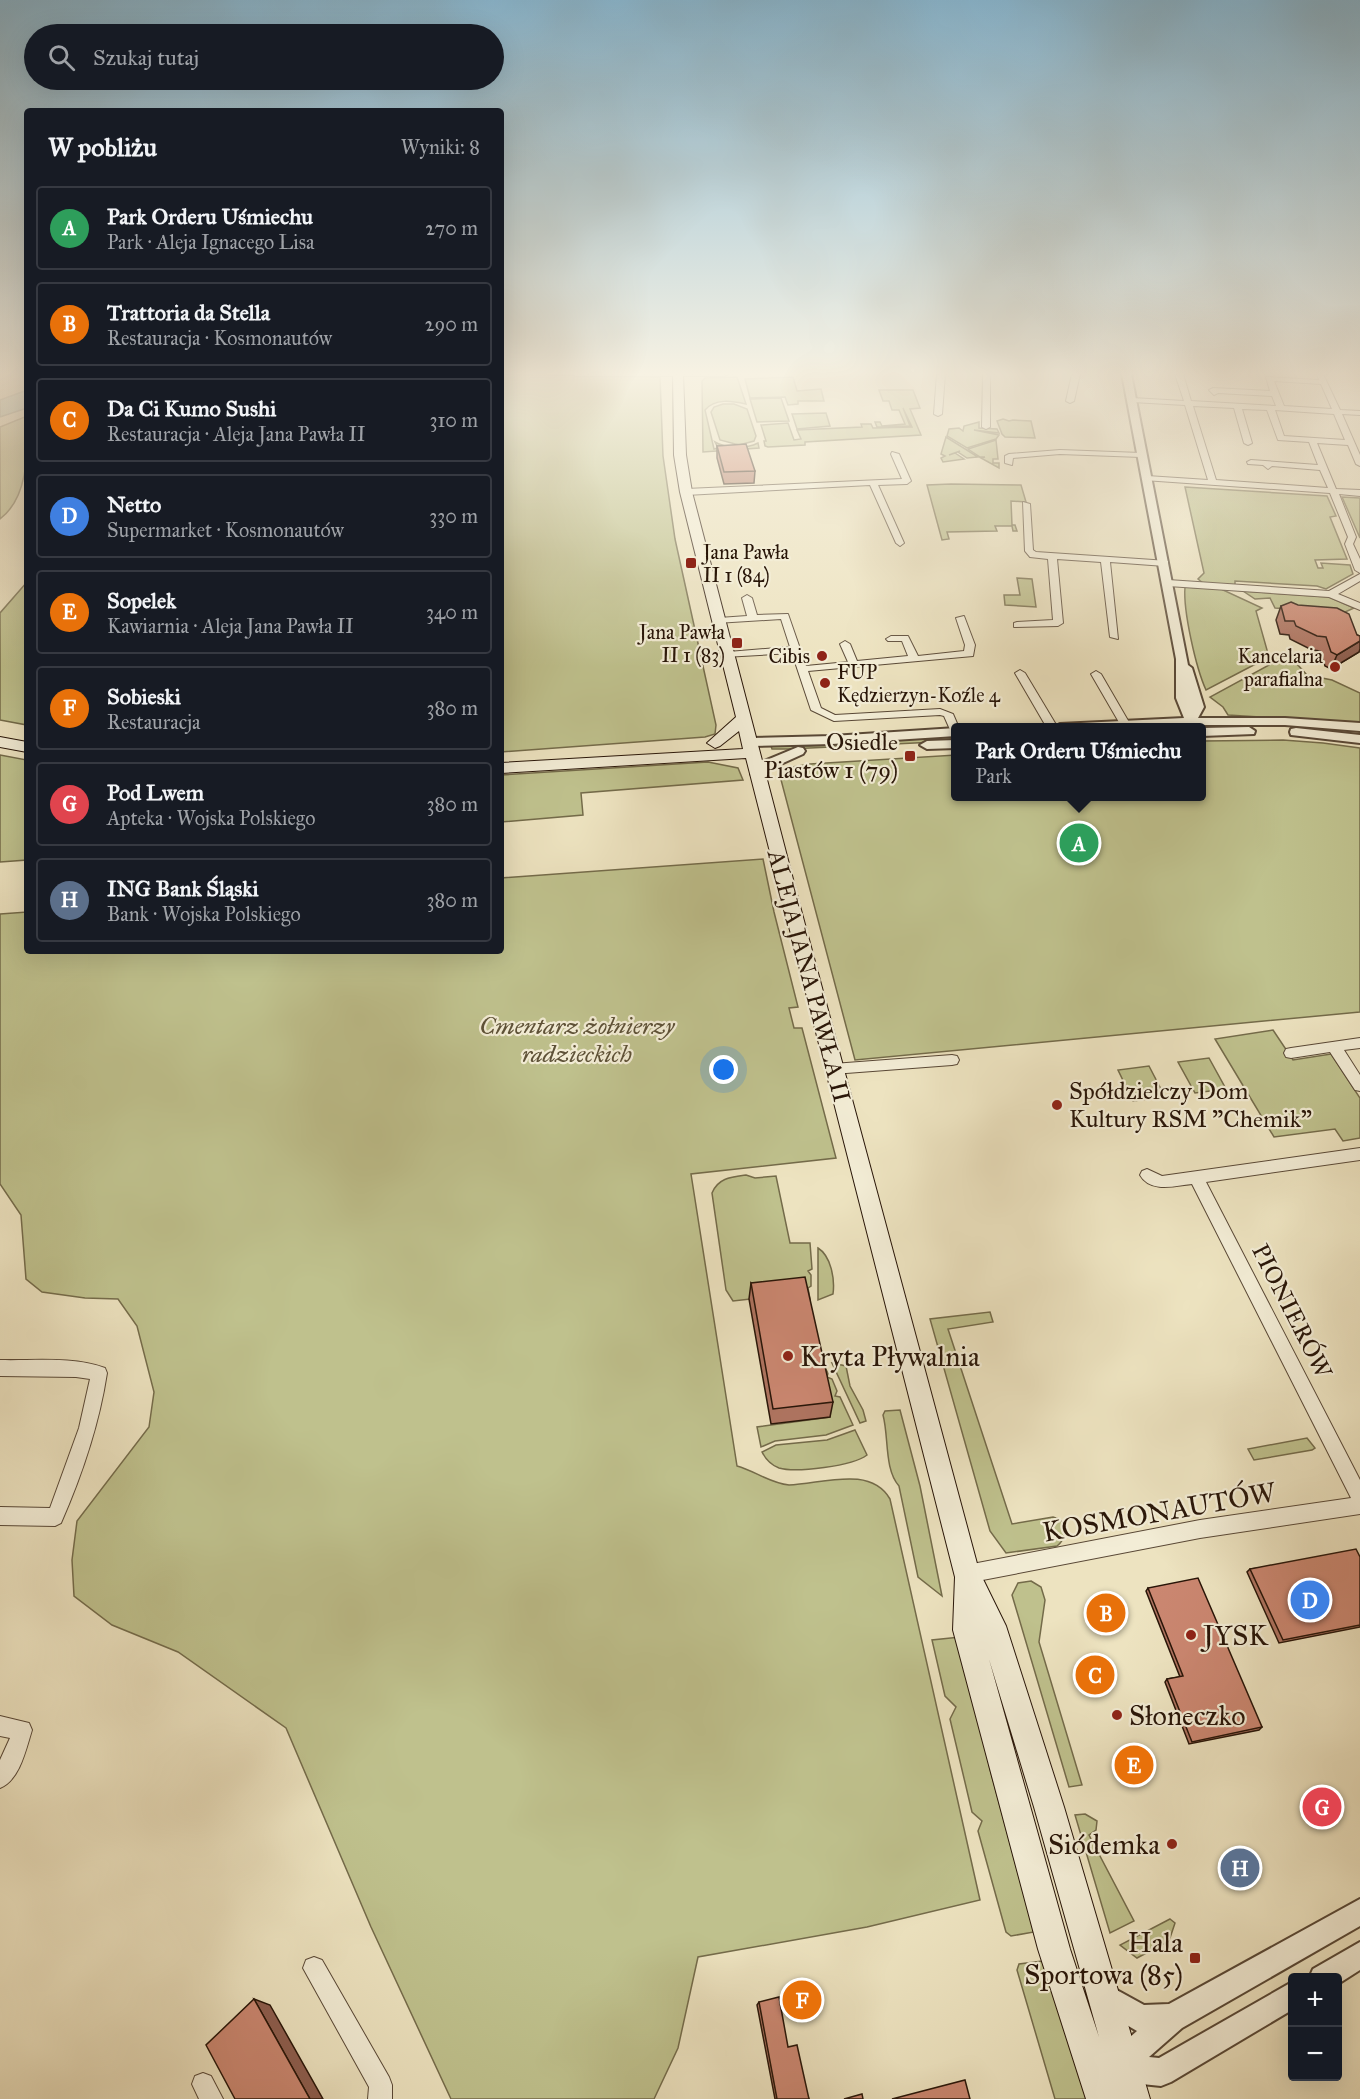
<!DOCTYPE html>
<html lang="pl">
<head>
<meta charset="utf-8">
<style>
	body { margin:0; font-family:"IM FELL Great Primer",serif; background:#242831; color:#f1f3f6 }
	.controls { position:absolute; right:18px; bottom:18px; display:grid; overflow:hidden; border-radius:6px; box-shadow:0 6px 24px #0002 }
	.controls button { width:54px; height:54px; display:grid; place-items:center; padding:0; border:0; border-bottom:2px solid #363941; background:#171b24; color:#f1f3f6; font:30px sans-serif }
	.you { position:absolute; left:724px; top:1070px; width:21px; height:21px; margin:-15px; border:4px solid #fff; border-radius:50%; background:#1a73e8; box-shadow:0 0 0 9px #1a73e833 }
	.badge { display:grid; place-items:center; width:39px; height:39px; border-radius:50%; background:#2563eb; color:#fff; font-size:20px; font-weight:700 }
	.pin { position:absolute; translate:-50% -50%; border:3px solid #fff; box-shadow:0 2px 6px #0006 }
	.popup { position:absolute; left:951px; top:723px; width:255px; height:78px; box-sizing:border-box; display:grid; place-content:center; border-radius:6px; background:#171b24; filter:drop-shadow(0 2px 4px #0005); font-size:20px; white-space:nowrap; color:#9ea1a6 }
	.popup b { font-size:22px; color:#f1f3f6 }
	.popup::after { content:''; position:absolute; left:50%; top:100%; margin-left:-12px; border:12px solid transparent; border-top-color:#171b24 }
	.list { margin:0; padding:0; list-style:none }
	h2 { display:flex; justify-content:space-between; align-items:center; height:78px; margin:0; padding:0 24px; font-size:26px }
	h2 small { font-size:20px; font-weight:400; color:#9ea1a6 }
	.list li { display:grid; grid-template-columns:39px 1fr auto; gap:18px; align-items:center; box-sizing:border-box; height:84px; margin:0 12px 12px; padding:0 12px; border:2px solid #363941; border-radius:6px }
	.list b { display:block; font-size:22px; white-space:nowrap }
	.list p { margin:0; font-size:20px; white-space:nowrap; color:#9ea1a6 }
	.list em { font-size:20px; font-style:normal; color:#9ea1a6 }
	.icon { flex:none; width:33px; height:33px; fill:none; stroke:currentColor; stroke-width:2; stroke-linecap:round; stroke-linejoin:round }
	.map { position:relative; flex:none; width:1360px; height:2099px; overflow:hidden }
	.search { position:absolute; background:#171b24; box-shadow:0 6px 24px #0002; left:24px; top:24px; width:480px; height:66px; display:flex; align-items:center; gap:15px; box-sizing:border-box; padding:0 21px; border-radius:33px; color:#9ea1a6; font-size:22px }
	.panel { position:absolute; background:#171b24; box-shadow:0 6px 24px #0002; left:24px; top:108px; width:480px; height:846px; border-radius:6px }
	.map>svg:first-child { display:block }
	.green { fill:#bfc18d; stroke:#746b4a; stroke-width:1.5 }
	.water { fill:#99beb3; stroke:#6c7a6f; stroke-width:1.5 }
	.lines { fill:none; stroke-linecap:round; stroke-linejoin:round }
	.minor-casing { stroke:#594836; stroke-width:2 }
	.tertiary-casing { stroke:#594836; stroke-width:4 }
	.secondary-casing { stroke:#281508; stroke-width:2 }
	.minor { fill:#f3edd6; fill-rule:evenodd }
	.tertiary { fill:#f3edd6; fill-rule:evenodd }
	.secondary { fill:#f3edd6; fill-rule:evenodd }
	.wall { fill:#af7461; stroke:#281508; stroke-width:1.5 }
	.shaded-wall { fill:#8e5e4f; stroke:#281508; stroke-width:1.5 }
	.building { fill:#cb8771; stroke:#281508; stroke-width:1.5 }
	.poi-dot { fill:#8f2418; stroke:#f3edd6; stroke-width:2 }
	.labels { text-anchor:middle; dominant-baseline:central; stroke-width:4.5; stroke-linejoin:round; paint-order:stroke }
	.far-poi-label { font-size:20px; fill:#281508; stroke:#f3edd6; text-anchor:end }
	.poi-label { font-size:24px; fill:#281508; stroke:#f3edd6; text-anchor:end }
	.street-label { font-size:24px; fill:#281508; stroke:#f3edd6 }
	.park-label { font-size:24px; font-style:italic; fill:#5d5137; stroke:#f3edd6 }
	.near-poi-label { font-size:28px; fill:#281508; stroke:#f3edd6; text-anchor:start }
	.near-street-label { font-size:28px; fill:#281508; stroke:#f3edd6 }
</style>
</head>
<body>
<div class="map">
<svg width="1360" height="2099" viewBox="0 0 1360 2099">
	<rect width="100%" height="100%" fill="#ede3c0"/>
	<filter id="stains"><feTurbulence type="fractalNoise" baseFrequency=".00333" numOctaves="4"/><feColorMatrix values="0 0 0 0 .2 0 0 0 0 .09 0 0 0 0 .02 0 0 0 .5 -.17"/></filter>
	<radialGradient id="worn" r=".72"><stop offset=".6" stop-color="#630" stop-opacity="0"/><stop offset="1" stop-color="#630" stop-opacity=".3"/></radialGradient>
	<g class="green">
		<polygon points="501,374 660,377 663,456 675,539 716,725 715,734 705,737 501,752"/>
		<path d="M737 377 746 404C732 401 715 398 705 410L714 449 718 448 715 442C726 449 746 449 758 443L759 448 703 452 702 381 705 378Z"/>
		<polygon points="793,377 797,391 821,389 824,401 798,401 798,404 788,405 785,397 750,398 745,379"/>
		<polygon points="879,390 913,390 920,408 910,409 921,435 805,442 805,445 768,447 765,446 764,441 766,441 761,425 788,423 794,440 801,439 797,430 862,427 861,424 871,424 873,428 912,427 903,408 910,426 877,427 875,422 880,422 882,426 905,424 899,410 892,410 889,401 883,401"/>
		<polygon points="781,398 789,421 757,422 750,399"/>
		<polygon points="723,404 734,404 747,409 756,436 754,441 739,445 720,440 711,412 714,407"/>
		<polygon points="826,413 830,426 797,429 792,414"/>
		<path d="M27 416C27 450 30 496 0 519V427Z"/>
		<polygon points="1003,419 1009,421 1013,420 1031,421 1035,438 1005,437 1002,434 997,421"/>
		<polygon points="979,422 979,428 997,429 999,433 974,430 999,435 996,439 967,448 947,436 949,429 959,428 963,431 964,426"/>
		<polygon points="946,437 978,457 967,458 958,452 960,451 949,455 955,453 964,459 943,462 941,458 945,456 941,454"/>
		<polygon points="996,440 998,459 993,459 993,463 999,463 999,468 981,458 985,457 980,457 968,449"/>
		<polygon points="951,484 1021,485 1026,502 1011,501 1012,525 1015,525 1017,531 1013,531 1012,526 995,526 997,531 947,532 949,539 942,540 927,485"/>
		<polygon points="1185,487 1327,496 1336,516 1330,517 1347,559 1315,560 1318,568 1323,568 1321,563 1350,565 1353,574 1326,589 1317,586 1235,581 1235,585 1203,583 1198,579 1204,573"/>
		<polygon points="1342,497 1360,498 1360,538"/>
		<polygon points="1017,578 1032,579 1036,607 1005,605 1004,595 1020,595"/>
		<polygon points="27,582 27,725 0,720 0,613"/>
		<path d="M1185 587 1221 589 1262 608 1256 611 1269 657 1206 690C1196 668 1183 611 1185 587Z"/>
		<polygon points="1243,591 1329,597 1354,608 1343,613 1275,608 1270,598 1255,599"/>
		<polygon points="1280,659 1296,663 1307,675 1332,680 1360,693 1360,723 1228,715 1223,707 1210,697"/>
		<path d="M956 736V741L789 749H772L771 746C833 748 894 739 956 736Z"/>
		<polygon points="1283,740 1323,743 1360,748 1360,1012 855,1060 780,776 787,768 810,764 956,755 956,796 1202,796 1202,741"/>
		<polygon points="0,755 27,760 27,860 0,862"/>
		<polygon points="708,762 738,768 743,780 581,793 583,815 501,822 501,775"/>
		<path d="M763 859 774 912 798 1007 789 1008 794 1028H802L836 1158 691 1174 737 1466C755 1471 770 1483 789 1485 822 1484 870 1465 890 1499L980 1900 867 1927 698 1957 678 2048 654 2099H451L371 1927 286 1728 178 1652 112 1625 74 1596 72 1560 77 1521 149 1427 154 1392 137 1326 118 1299 85 1298 42 1292 26 1279 21 1215 0 1184V914L27 912V951H501V878Z"/>
		<polygon points="1273,1030 1293,1060 1331,1054 1360,1098 1360,1138 1343,1141 1335,1129 1274,1137 1215,1039"/>
		<polygon points="1209,1058 1226,1089 1195,1093 1178,1062"/>
		<polygon points="1149,1066 1165,1097 1133,1101 1118,1070"/>
		<path d="M746 1175 755 1178 776 1176 790 1243H810L812 1269 808 1271 811 1275V1286L808 1288 810 1299 803 1293 733 1301 726 1290 712 1193C718 1178 731 1177 746 1175Z"/>
		<path d="M818 1248C831 1256 835 1279 833 1294L818 1300Z"/>
		<path d="M990 1312 993 1322 948 1329 1012 1524 1053 1517 1059 1519C1068 1526 1065 1540 1057 1546L1006 1553 990 1531 930 1319Z"/>
		<polygon points="832,1363 846,1366 850,1386 863,1410 866,1421 860,1423"/>
		<polygon points="824,1366 828,1373 827,1377 832,1379 837,1391 835,1396 840,1397 853,1425 826,1435 775,1441 761,1447 757,1427 830,1417"/>
		<path d="M900 1410 920 1486 942 1596 918 1577 899 1486C884 1469 889 1437 883 1415L885 1411Z"/>
		<path d="M855 1430 867 1455C853 1466 796 1473 779 1468 771 1465 766 1460 762 1452L776 1445 827 1440Z"/>
		<polygon points="1307,1438 1315,1448 1312,1450 1254,1460 1248,1449"/>
		<polygon points="1031,1581 1041,1587 1045,1600 1039,1642 1082,1785 1069,1787 1012,1595 1018,1583"/>
		<polygon points="960,1637 990,1769 1034,1932 1011,1936 1006,1932 978,1831 982,1821 972,1812 950,1719 956,1707 945,1696 932,1640"/>
		<polygon points="1085,1814 1097,1821 1096,1830 1089,1835 1134,1921 1110,1933 1075,1815"/>
		<polygon points="1170,1919 1175,1923 1169,1941 1137,1958 1120,1945"/>
		<polygon points="1042,1961 1088,2099 1055,2099 1017,1970 1019,1964"/>
	</g>
	<polygon class="water" points="27,390 27,408 0,417 0,400"/>
	<g class="lines">
		<g class="minor-casing">
			<g id="minor">
				<polygon points="572,374 728,374 724,376 576,376"/>
				<polygon points="937,374 945,374 942,414 938,416 934,414"/>
				<polygon points="983,374 990,374 990,427 986,429 982,427"/>
				<polygon points="1072,374 1080,374 1074,401 1070,403 1066,401"/>
				<path d="M1175 374H1183L1191 401 1276 406 1272 396 1218 393 1214 395 1209 390 1213 388 1270 391 1266 377 1319 380 1317 374H1323L1340 410 1360 411V415L1342 414 1360 455V466L1356 464 1348 445 1317 443 1336 489 1360 490V496L1339 494 1356 537 1353 544 1360 559V573L1355 570 1345 544 1348 537 1330 493 1144 480V476H1147L1208 480 1185 405 1132 402 1128 400 1132 398 1184 401ZM1274 381 1321 384 1332 409 1284 406ZM1193 406 1234 408 1244 443 1248 445 1252 443 1242 409 1267 410 1278 440 1309 442 1318 465 1251 460 1247 462 1248 464 1263 465 1268 469 1272 466 1320 470 1328 488 1216 480ZM1275 410 1334 414 1345 440 1284 436Z"/>
				<polygon points="1060,450 1141,453 1145,455 1141,457 1060,454 1013,458 1012,465 1005,463 1005,456 1009,454"/>
				<polygon points="892,452 899,454 911,481 907,484 878,485 904,543 900,546 896,543 870,485 686,495 682,492 686,489 902,479 891,454"/>
				<polygon points="1023,502 1030,504 1033,550 1036,552 1168,561 1168,565 1165,566 1110,562 1118,639 1110,637 1101,562 1057,559 1063,623 1058,626 1014,627 1014,623 1017,622 1053,620 1048,559 1030,557 1025,551"/>
				<polygon points="1360,574 1360,581 1338,594 1360,603 1360,610 1329,597 1168,586 1163,583 1168,580 1329,591"/>
				<polygon points="747,595 752,598 757,615 788,614 806,666 848,662 840,644 845,641 850,644 857,661 908,656 902,641 888,641 886,639 891,636 908,636 918,656 964,651 965,645 956,618 964,616 975,645 973,656 808,671 821,708 835,715 940,709 953,714 959,728 956,728 956,735 952,734 944,716 940,715 834,721 811,710 792,653 724,657 724,653 728,652 790,647 781,619 716,623 716,619 719,618 747,616 742,598"/>
				<polygon points="1020,670 1025,673 1058,728 1047,728 1015,673"/>
				<polygon points="1096,671 1101,674 1130,724 1129,726 1121,726 1120,724 1091,674"/>
				<polygon points="1360,1038 1360,1048 1344,1050 1360,1075 1360,1091 1355,1090 1330,1052 1291,1058 1286,1057 1284,1053 1286,1049 1291,1048"/>
				<polygon points="952,1055 957,1056 959,1060 957,1064 952,1065 833,1074 828,1073 826,1069 828,1065 833,1064"/>
				<path d="M1360 1148V1160L1206 1182 1360 1480V1514L1200 1538 967 1583 961 1580 958 1574 961 1568 967 1565 1200 1520 1351 1498 1192 1184C1175 1186 1150 1193 1140 1175L1142 1171 1147 1169 1162 1176Z"/>
				<path d="M0 1360C33 1361 73 1356 105 1368L107 1373C99 1425 82 1475 61 1523L55 1526 0 1525V1507L50 1508 79 1428 90 1379 76 1377 0 1376Z"/>
				<path d="M0 1716 29 1723 32 1730C26 1749 20 1780 0 1788V1760L10 1738 0 1736Z"/>
				<polygon points="314,1957 322,1960 389,2077 392,2085 392,2099 368,2099 369,2087 303,1968 306,1960"/>
				<polygon points="203,2073 211,2076 223,2099 199,2099 192,2084 195,2076"/>
			</g>
		</g>
		<g class="tertiary-casing">
			<g id="tertiary">
				<polygon points="1122,374 1131,374 1188,665 1192,668 1204,707 1198,718 1285,718 1360,723 1360,731 1285,725 1199,725 1200,728 1054,728 1060,724 1184,718 1176,698 1176,659"/>
				<polygon points="1249,727 1255,731 1254,734 1202,736 1202,728"/>
				<polygon points="956,728 956,736 832,744 750,746 743,742 750,738 832,736"/>
				<polygon points="1296,728 1360,735 1360,743 1291,735 1290,732 1291,729"/>
				<polygon points="956,740 956,748 927,749 920,745 927,741"/>
				<polygon points="798,747 803,748 805,751 803,754 772,768 763,777 753,777 751,774 762,762"/>
				<polygon points="1360,1899 1360,1926 1182,2028 1149,2057 1159,2058 1292,1982 1292,2010 1171,2082 1161,2086 1132,2083 1125,2099 1096,2099 1109,2072 1107,2068 1111,2058 1116,2056 1122,2044 1137,2031 1094,2006 1091,1996 1094,1986 1104,1983 1144,2005 1169,2004"/>
				<polygon points="1360,1942 1360,1970 1338,1984 1338,1978 1309,1978 1313,1969"/>
			</g>
		</g>
		<g class="secondary-casing">
			<g id="secondary">
				<path d="M673 374H683L686 455 692 492 800 906 979 1571 1006 1626 1064 1807 1150 2099H1086L1038 1949 953 1630 955 1577 746 758 501 773V763L743 749 739 731 720 746 715 748 707 743 736 717 680 492 674 455ZM989 1659 1034 1807 1099 2037 1070 1949Z"/>
				<polygon points="0,737 27,742 27,752 0,747"/>
			</g>
		</g>
		<use href="#minor" class="minor"/>
		<use href="#tertiary" class="tertiary"/>
		<use href="#secondary" class="secondary"/>
	</g>
	<g class="wall">
		<polygon points="717,446 755,471 754,483 724,484 717,458"/>
		<polygon points="1281,606 1360,636 1360,649 1359,652 1331,669 1325,666 1320,651 1312,650 1290,639 1289,635 1280,634 1276,620"/>
		<polygon points="751,1283 833,1402 830,1417 771,1424 749,1299"/>
		<polygon points="1360,1557 1360,1627 1279,1643 1247,1572 1250,1569"/>
		<polygon points="1148,1588 1262,1727 1259,1730 1189,1744 1165,1682 1167,1679 1180,1677 1146,1591"/>
		<polygon points="759,2002 788,2047 809,2099 775,2099 757,2005"/>
	</g>
	<g class="shaded-wall">
		<polygon points="1360,641 1360,649 1359,652 1331,669 1337,655"/>
		<polygon points="254,1999 270,2005 323,2099 310,2099"/>
	</g>
	<g class="building">
		<polygon points="746,444 755,471 724,472 717,446"/>
		<polygon points="1291,602 1298,605 1337,608 1349,614 1357,635 1360,636 1360,641 1337,655 1331,652 1326,637 1317,636 1296,626 1294,621 1285,621 1281,606"/>
		<polygon points="805,1277 833,1402 773,1409 751,1283"/>
		<polygon points="1356,1549 1360,1557 1360,1625 1283,1640 1250,1569"/>
		<polygon points="1198,1578 1262,1727 1192,1742 1167,1679 1183,1676 1148,1588"/>
		<polygon points="779,1997 788,2047 797,2045 809,2099 777,2099 759,2002"/>
		<polygon points="254,1999 310,2099 235,2099 206,2045"/>
		<polygon points="965,2080 970,2099 892,2099"/>
		<polygon points="862,2094 863,2099 844,2099"/>
	</g>
	<linearGradient id="sky" x2="0" y2="1"><stop stop-color="#88b8d3"/><stop offset="0.56" stop-color="#f7f2e3"/><stop offset="1" stop-color="#f7f2e3" stop-opacity="0"/></linearGradient>
	<rect width="1360" height="667" fill="url(#sky)"/>
	<g class="poi-dot">
		<rect x="685" y="557" width="12" height="12" rx="3"/>
		<rect x="731" y="637" width="12" height="12" rx="3"/>
		<circle cx="822" cy="656" r="6"/>
		<circle cx="1335" cy="667" r="6"/>
		<circle cx="825" cy="683" r="6"/>
		<rect x="904" y="750" width="12" height="12" rx="3"/>
		<circle cx="1057" cy="1105" r="6"/>
		<circle cx="788" cy="1356" r="6"/>
		<circle cx="1191" cy="1635" r="6"/>
		<circle cx="1117" cy="1715" r="6"/>
		<circle cx="1172" cy="1844" r="6"/>
		<rect x="1189" y="1952" width="12" height="12" rx="3"/>
	</g>
	<g class="labels">
		<g class="far-poi-label">
			<text x="703" y="552" text-anchor="start">Jana Pawła<tspan x="703" dy="23">II 1 (84)</tspan></text>
			<text x="725" y="632">Jana Pawła<tspan x="725" dy="23">II 1 (83)</tspan></text>
			<text x="810" y="656">Cibis</text>
			<text x="1323" y="656">Kancelaria<tspan x="1323" dy="23">parafialna</tspan></text>
			<text x="837" y="672" text-anchor="start">FUP<tspan x="837" dy="23">Kędzierzyn-Koźle 4</tspan></text>
		</g>
		<g class="poi-label">
			<text x="898" y="742">Osiedle<tspan x="898" dy="28">Piastów 1 (79)</tspan></text>
			<text x="1069" y="1091" text-anchor="start">Spółdzielczy Dom<tspan x="1069" dy="28">Kultury RSM "Chemik"</tspan></text>
		</g>
		<g class="street-label">
			<text transform="translate(809 976) rotate(75)">ALEJA JANA PAWŁA II</text>
			<text transform="translate(1292 1311) rotate(63)">PIONIERÓW</text>
		</g>
		<g class="park-label">
			<text x="577" y="1026">Cmentarz żołnierzy<tspan x="577" dy="28">radzieckich</tspan></text>
		</g>
		<g class="near-poi-label">
			<text x="800" y="1356">Kryta Pływalnia</text>
			<text x="1203" y="1635">JYSK</text>
			<text x="1129" y="1715">Słoneczko</text>
			<text x="1160" y="1844" text-anchor="end">Siódemka</text>
			<text x="1183" y="1942" text-anchor="end">Hala<tspan x="1183" dy="32">Sportowa (85)</tspan></text>
		</g>
		<g class="near-street-label">
			<text transform="translate(1159 1512) rotate(-10)">KOSMONAUTÓW</text>
		</g>
	</g>
	<rect width="100%" height="100%" filter="url(#stains)"/>
	<rect width="100%" height="100%" fill="url(#worn)"/>
</svg>
<div class="controls">
<button>+</button>
<button>−</button>
</div>
<div class="you"></div>
<div class="pin badge" style="left:1079px;top:843px;background:#2e9e5b">A</div>
<div class="popup"><b>Park Orderu Uśmiechu</b>Park</div>
<div class="pin badge" style="left:1106px;top:1613px;background:#e8710a">B</div>
<div class="pin badge" style="left:1095px;top:1675px;background:#e8710a">C</div>
<div class="pin badge" style="left:1310px;top:1600px;background:#3f7fe0">D</div>
<div class="pin badge" style="left:1134px;top:1765px;background:#e8710a">E</div>
<div class="pin badge" style="left:802px;top:2000px;background:#e8710a">F</div>
<div class="pin badge" style="left:1322px;top:1807px;background:#e0444e">G</div>
<div class="pin badge" style="left:1240px;top:1868px;background:#5c6f8a">H</div>
<div class="search"><svg class="icon" aria-label="search" viewBox="0 0 24 24"><circle cx="10" cy="10" r="6"/><path d="M15 15l6 6"/></svg>Szukaj tutaj</div>
<section class="panel">
<h2>W pobliżu<small>Wyniki: 8</small></h2>
<ul class="list">
<li><span class="badge" style="background:#2e9e5b">A</span><div><b>Park Orderu Uśmiechu</b><p>Park · Aleja Ignacego Lisa</p></div><em>270 m</em></li>
<li><span class="badge" style="background:#e8710a">B</span><div><b>Trattoria da Stella</b><p>Restauracja · Kosmonautów</p></div><em>290 m</em></li>
<li><span class="badge" style="background:#e8710a">C</span><div><b>Da Ci Kumo Sushi</b><p>Restauracja · Aleja Jana Pawła II</p></div><em>310 m</em></li>
<li><span class="badge" style="background:#3f7fe0">D</span><div><b>Netto</b><p>Supermarket · Kosmonautów</p></div><em>330 m</em></li>
<li><span class="badge" style="background:#e8710a">E</span><div><b>Sopelek</b><p>Kawiarnia · Aleja Jana Pawła II</p></div><em>340 m</em></li>
<li><span class="badge" style="background:#e8710a">F</span><div><b>Sobieski</b><p>Restauracja</p></div><em>380 m</em></li>
<li><span class="badge" style="background:#e0444e">G</span><div><b>Pod Lwem</b><p>Apteka · Wojska Polskiego</p></div><em>380 m</em></li>
<li><span class="badge" style="background:#5c6f8a">H</span><div><b>ING Bank Śląski</b><p>Bank · Wojska Polskiego</p></div><em>380 m</em></li>
</ul>
</section>
</div>
</body>
</html>
